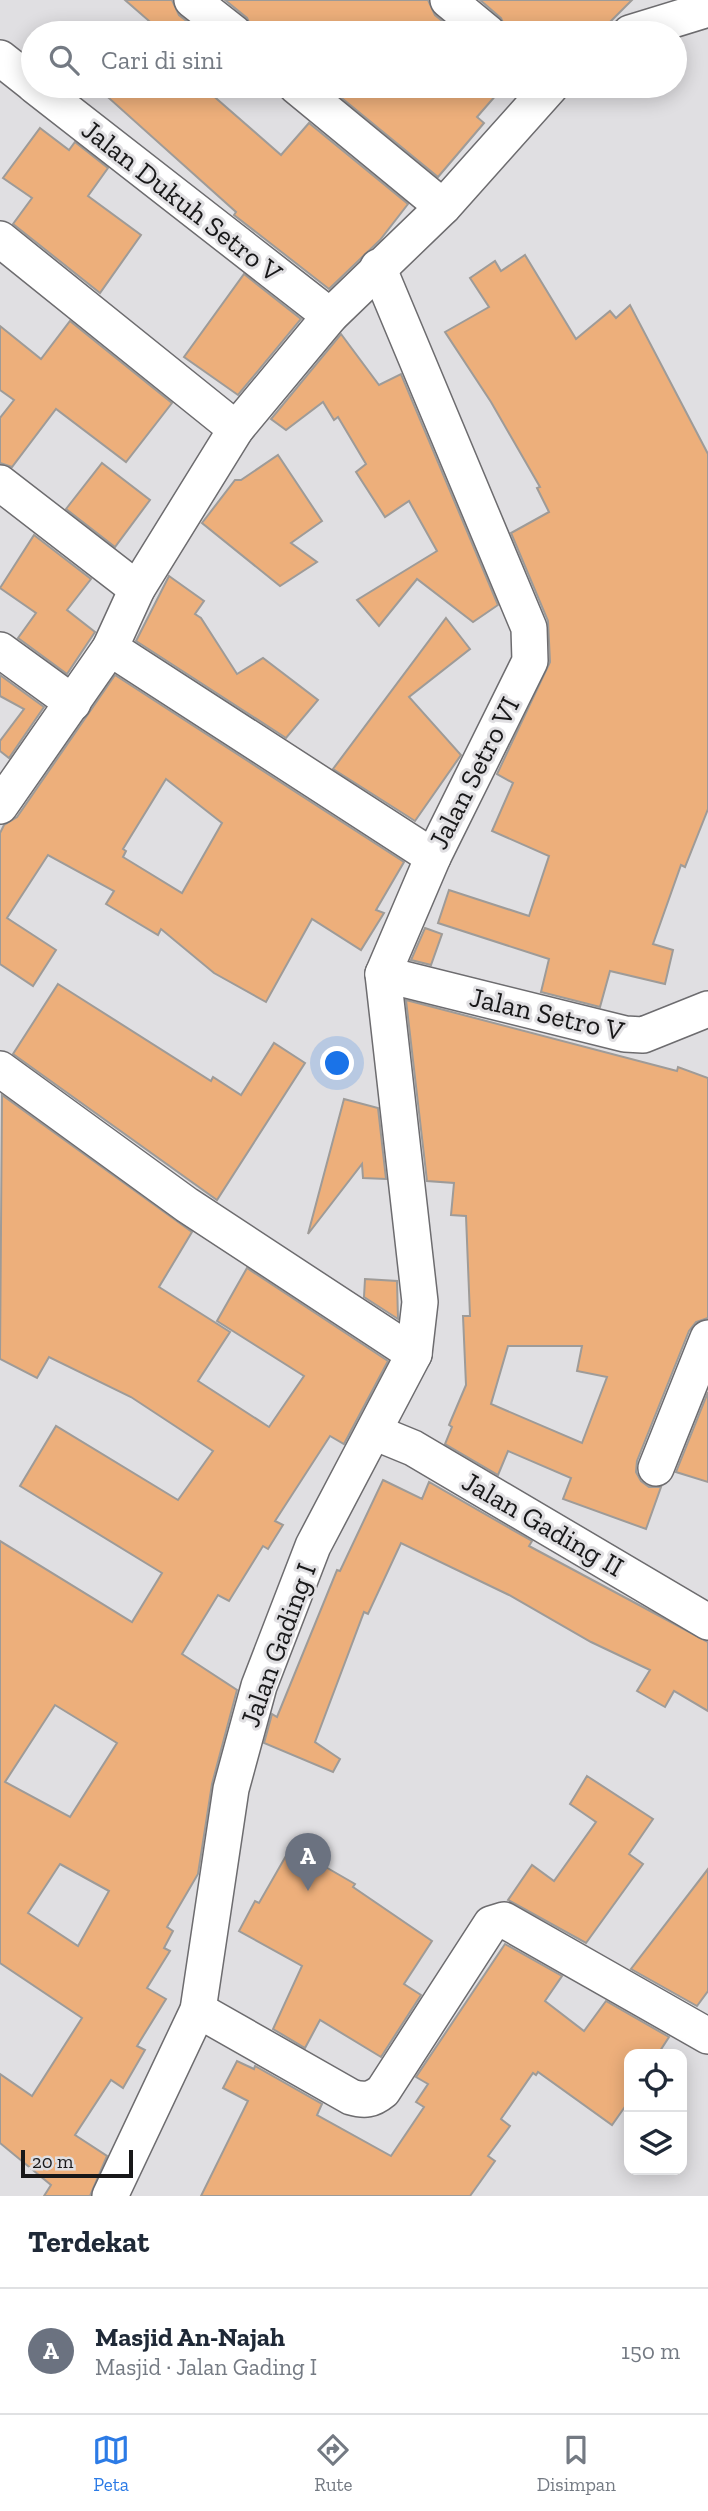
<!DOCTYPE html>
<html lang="id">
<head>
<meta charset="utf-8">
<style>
	body { margin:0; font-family:"Zilla Slab",serif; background:#f6f6f7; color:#1f2937 }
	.controls { position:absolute; right:21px; bottom:21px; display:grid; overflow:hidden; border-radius:14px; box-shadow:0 4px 18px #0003 }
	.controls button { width:63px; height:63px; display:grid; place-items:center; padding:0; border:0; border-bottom:2px solid #e0e1e3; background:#fff; color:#1f2937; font:35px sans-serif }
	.scale { position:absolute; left:21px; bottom:18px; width:112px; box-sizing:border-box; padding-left:7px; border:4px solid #181819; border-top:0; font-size:19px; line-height:24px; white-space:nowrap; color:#181819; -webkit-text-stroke:5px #e0dfe2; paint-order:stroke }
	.you { position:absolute; left:338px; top:1064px; width:24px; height:24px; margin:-18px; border:5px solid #fff; border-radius:50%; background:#1a73e8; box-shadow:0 0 0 10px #1a73e833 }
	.badge { display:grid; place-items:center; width:46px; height:46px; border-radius:50%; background:#2c7be6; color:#fff; font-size:23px; font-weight:700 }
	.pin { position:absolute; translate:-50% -58px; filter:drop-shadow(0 2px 4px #0008) }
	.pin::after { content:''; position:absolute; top:37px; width:24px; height:21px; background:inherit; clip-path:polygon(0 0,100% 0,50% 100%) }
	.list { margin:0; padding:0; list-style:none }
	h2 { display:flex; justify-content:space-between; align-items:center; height:91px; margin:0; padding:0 28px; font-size:30px }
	h2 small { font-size:23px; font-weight:400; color:#747a83 }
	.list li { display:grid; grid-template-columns:46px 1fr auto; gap:21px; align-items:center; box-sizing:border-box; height:126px; padding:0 28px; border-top:2px solid #e0e1e3 }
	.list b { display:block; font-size:26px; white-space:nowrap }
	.list p { margin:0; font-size:23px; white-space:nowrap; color:#747a83 }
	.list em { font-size:23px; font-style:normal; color:#747a83 }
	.icon { flex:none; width:38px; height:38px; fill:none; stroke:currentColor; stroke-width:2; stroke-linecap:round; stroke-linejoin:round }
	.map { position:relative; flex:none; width:708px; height:2196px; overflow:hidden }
	.search { position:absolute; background:#fff; box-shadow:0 4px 18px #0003; left:21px; right:21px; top:21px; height:77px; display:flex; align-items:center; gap:18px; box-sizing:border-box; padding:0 24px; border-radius:38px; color:#747a83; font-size:26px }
	.sheet { height:217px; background:#fff }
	nav { display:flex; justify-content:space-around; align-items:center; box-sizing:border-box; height:98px; border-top:2px solid #e0e1e3; background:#fff; font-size:19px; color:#747a83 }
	nav a { display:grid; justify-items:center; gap:4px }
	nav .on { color:#2c7be6 }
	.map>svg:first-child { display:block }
	.building { fill:#edaf7b; stroke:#9e9b98; stroke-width:2; fill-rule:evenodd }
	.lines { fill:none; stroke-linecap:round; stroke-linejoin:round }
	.minor-casing { stroke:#6d6c6f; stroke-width:38 }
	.minor { stroke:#fff; stroke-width:35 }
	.labels { text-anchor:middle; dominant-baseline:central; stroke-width:6; stroke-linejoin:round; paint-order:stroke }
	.street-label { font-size:28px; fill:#181819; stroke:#e0dfe2 }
</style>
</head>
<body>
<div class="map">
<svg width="708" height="2196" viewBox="0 0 708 2196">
	<rect width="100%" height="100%" fill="#e0dfe2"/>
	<g class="building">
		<polygon points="125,0 172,0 179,15 202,33 151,33 156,27"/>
		<polygon points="225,0 428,0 435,15 457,33 254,33 247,18"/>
		<polygon points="480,0 632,0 599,33 508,33 501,18"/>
		<polygon points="105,86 202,86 281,155 309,123 408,204 380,240 329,289 234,215 236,212 101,91"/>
		<polygon points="327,86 504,86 477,117 484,123 438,177"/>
		<polygon points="40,128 69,150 75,142 108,168 88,196 141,235 100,293 13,224 32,198 3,178"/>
		<polygon points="525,255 576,339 610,311 616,318 630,305 708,454 708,809 685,867 681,865 653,944 673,950 665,984 610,971 600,1007 541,992 549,959 438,923 449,890 529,916 549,856 492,831 513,783 497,774 550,662 548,621 511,533 549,512 537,488 540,487 491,402 445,332 489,307 470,278 495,261 501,271"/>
		<polygon points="244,274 301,319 238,395 184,357"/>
		<polygon points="70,321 172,403 126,462 56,409 12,467 0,463 0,418 14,400 0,390 0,326 41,359"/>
		<polygon points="341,334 379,385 401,374 498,605 473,622 417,579 379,626 357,600 437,551 409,501 385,517 356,472 366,464 338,417 334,420 323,402 286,430 271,419"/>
		<polygon points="278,455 322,521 291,543 317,562 280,586 202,523 235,480 241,480"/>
		<polygon points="102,463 150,500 115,547 66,509"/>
		<polygon points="34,535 91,579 67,610 95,632 67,674 18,638 36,613 0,588"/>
		<polygon points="169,576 204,601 195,614 201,618 237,674 263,658 318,700 286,738 136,641"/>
		<polygon points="446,618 470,649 409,697 461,755 415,821 333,769"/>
		<polygon points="0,675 44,707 9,758 0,751 0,741 24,709 0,696"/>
		<path d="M115 675 404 862 376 910 384 913 361 950 312 919 266 1002 214 973 161 929 158 935 106 904 114 891 48 855 7 918 56 950 33 986 0 964V833L4 825 17 817ZM166 779 222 823 182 893 123 857 126 851 123 849Z"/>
		<polygon points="425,928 442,934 431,965 411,960"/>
		<polygon points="58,984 211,1081 213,1077 241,1095 274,1043 305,1063 217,1200 13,1054"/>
		<path d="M406 1000 677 1071 678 1067 708 1078V1318L696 1322 689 1331 637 1461 636 1472 641 1481 649 1487H661L646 1529 563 1499 571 1478 508 1451 498 1475 445 1444 452 1427 449 1425 466 1385 463 1316H470L466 1216 451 1215 454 1183 427 1181ZM508 1346H582L577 1371 607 1377 582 1443 491 1404Z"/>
		<path d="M2 1095 192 1232 159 1287 230 1332 198 1381 269 1427 304 1376 217 1321 247 1268 388 1361 344 1444 330 1436 275 1521 283 1525 268 1549 263 1546 229 1601 218 1595 182 1654 237 1690 212 1784 198 1874 167 1927 173 1931 164 1948 170 1951 147 1988 166 1999 137 2046 145 2050 123 2088 111 2080 75 2135 107 2156 90 2196H44L51 2185 0 2143V2074L32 2096 82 2018 0 1963V1541L132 1622 162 1573 20 1486 56 1426 178 1500 213 1451 131 1397 49 1357 37 1378 0 1359ZM55 1705 117 1743 70 1817 5 1782ZM60 1864 109 1891 78 1946 28 1913Z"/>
		<polygon points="344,1099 378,1108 386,1179 363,1178 362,1164 308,1234"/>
		<polygon points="365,1279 397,1281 398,1319 364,1297"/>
		<polygon points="708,1392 708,1482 676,1472"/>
		<polygon points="383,1480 422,1499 429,1482 532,1541 529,1546 708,1642 708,1711 674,1691 665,1707 637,1691 650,1670 591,1642 509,1595 401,1543 368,1614 364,1612 315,1742 340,1759 333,1772 264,1743 272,1714 277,1717 337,1570 340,1571"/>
		<polygon points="587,1776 653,1819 629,1854 643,1864 586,1943 508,1900 532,1865 554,1881 596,1822 570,1804"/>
		<polygon points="291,1847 355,1884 353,1887 432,1941 404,1984 421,1995 381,2057 320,2020 305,2048 273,2029 302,1966 239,1931 255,1901 259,1903"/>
		<polygon points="708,1869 708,1991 697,2006 631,1969"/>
		<polygon points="505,1944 562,1976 545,2001 584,2031 606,2001 669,2037 658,2054 629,2054 629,2101 612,2125 538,2072 536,2075 533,2073 501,2119 510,2126 488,2156 495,2161 470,2196 201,2196 248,2101 223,2088 237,2061 254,2069 255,2066 322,2104 317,2115 391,2156 424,2107 416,2102 428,2084 416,2077"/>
	</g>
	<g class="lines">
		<g class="minor-casing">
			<g id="minor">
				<polyline points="192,0 234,33"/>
				<polyline points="448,0 488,33"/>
				<polyline points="630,33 708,9"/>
				<polyline points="0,58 33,84"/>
				<polyline points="35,86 330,316"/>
				<polyline points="296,86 443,207"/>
				<polyline points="0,239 236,429"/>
				<polyline points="0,483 137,589"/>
				<polyline points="110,648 433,857"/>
				<polyline points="0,650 73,703"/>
				<polyline points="0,806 110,648 137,589 236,429 330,316 443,207 551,86"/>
				<polyline points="383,974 625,1034 643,1035 708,1009"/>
				<polyline points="0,1069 187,1205 414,1354"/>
				<polyline points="374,1432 413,1448 708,1622"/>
				<polyline points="656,1468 708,1338"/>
				<path d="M198 2010 351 2097C365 2101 372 2100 383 2091L491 1924 504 1920 708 2036"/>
				<polyline points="110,2196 198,2010 231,1789 259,1686 313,1546 414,1354 420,1302 383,974 433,857 530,661 529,628 378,267"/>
			</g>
		</g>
		<use href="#minor" class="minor"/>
	</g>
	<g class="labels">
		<g class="street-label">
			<text transform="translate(182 201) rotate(38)">Jalan Dukuh Setro V</text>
			<text transform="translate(474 773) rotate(-63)">Jalan Setro VI</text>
			<text transform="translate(547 1014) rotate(13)">Jalan Setro V</text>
			<text transform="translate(543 1524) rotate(30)">Jalan Gading II</text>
			<text transform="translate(278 1645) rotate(-70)">Jalan Gading I</text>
		</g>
	</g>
</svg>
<div class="controls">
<button><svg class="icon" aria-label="locate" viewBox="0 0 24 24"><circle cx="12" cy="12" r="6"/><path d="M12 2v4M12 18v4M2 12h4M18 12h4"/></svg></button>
<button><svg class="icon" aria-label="layers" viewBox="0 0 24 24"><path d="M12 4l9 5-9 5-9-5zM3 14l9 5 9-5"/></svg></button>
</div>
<div class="scale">20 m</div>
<div class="you"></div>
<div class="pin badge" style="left:308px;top:1891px;background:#6b7280">A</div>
<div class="search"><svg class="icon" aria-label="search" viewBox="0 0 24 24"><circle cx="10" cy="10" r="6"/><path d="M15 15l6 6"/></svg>Cari di sini</div>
</div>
<section class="sheet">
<h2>Terdekat<small></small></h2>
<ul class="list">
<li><span class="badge" style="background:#6b7280">A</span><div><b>Masjid An-Najah</b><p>Masjid · Jalan Gading I</p></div><em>150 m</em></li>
</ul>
</section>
<nav>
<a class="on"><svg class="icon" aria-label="map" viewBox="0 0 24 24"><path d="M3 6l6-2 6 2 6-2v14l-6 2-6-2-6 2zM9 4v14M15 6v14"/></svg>Peta</a>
<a><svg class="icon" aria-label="directions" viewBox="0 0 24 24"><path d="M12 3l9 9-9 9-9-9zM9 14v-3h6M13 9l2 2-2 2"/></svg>Rute</a>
<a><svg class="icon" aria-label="saved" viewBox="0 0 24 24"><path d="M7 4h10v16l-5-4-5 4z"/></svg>Disimpan</a>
</nav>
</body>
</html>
